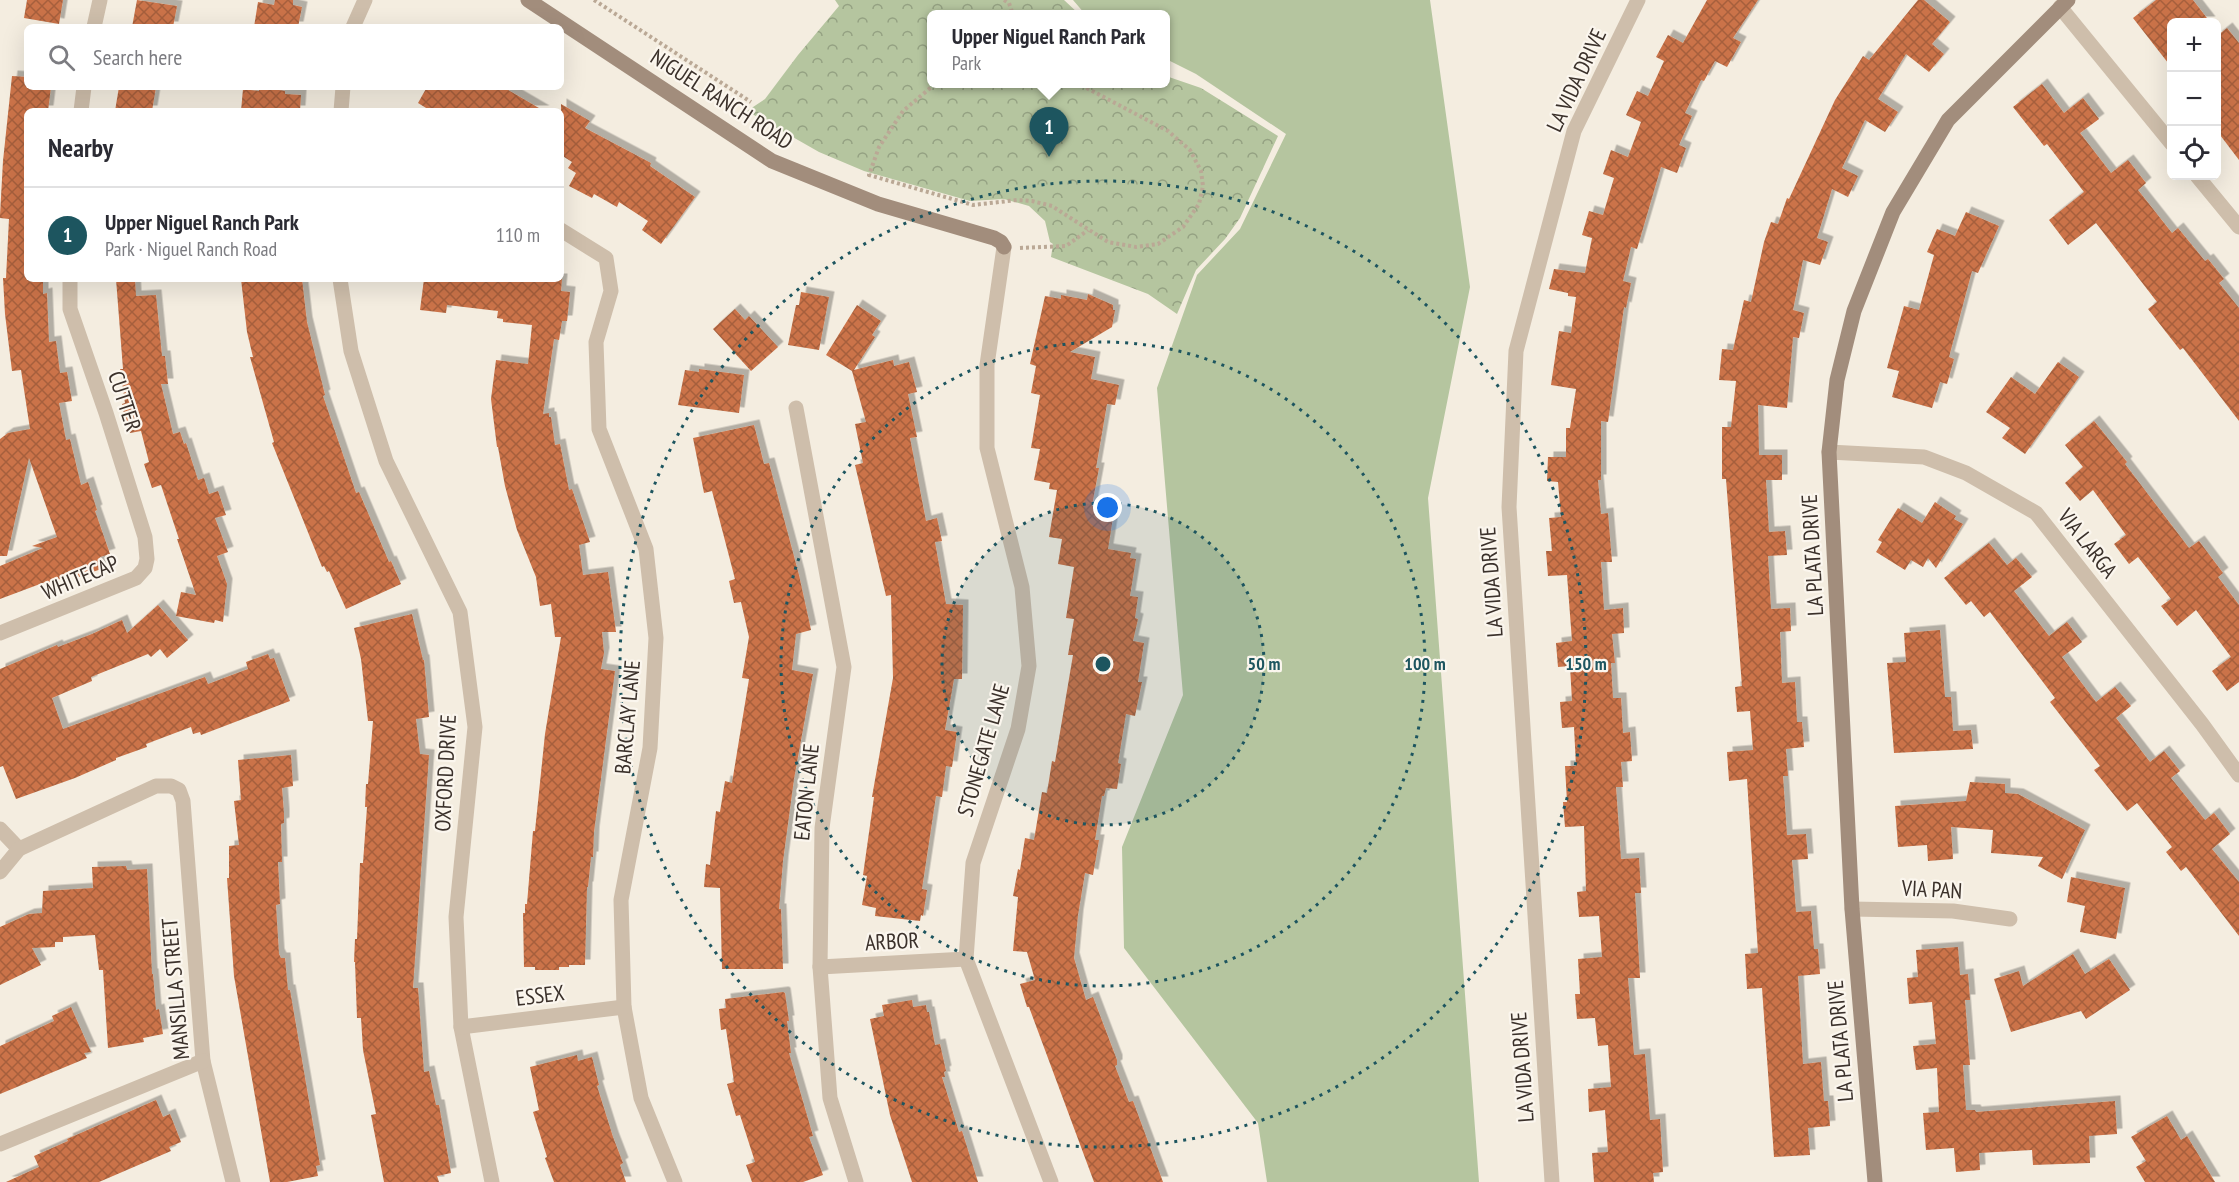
<!DOCTYPE html>
<html lang="en">
<head>
<meta charset="utf-8">
<style>
	body { margin:0; font-family:"PT Sans Narrow",sans-serif; background:#f7f7f7; color:#2b2b33 }
	.controls { position:absolute; right:18px; top:18px; display:grid; overflow:hidden; border-radius:9px; box-shadow:0 6px 24px #0002 }
	.controls button { width:54px; height:54px; display:grid; place-items:center; padding:0; border:0; border-bottom:2px solid #e1e1e2; background:#fff; color:#2b2b33; font:30px sans-serif }
	.you { position:absolute; left:1108px; top:508px; width:21px; height:21px; margin:-15px; border:4px solid #fff; border-radius:50%; background:#1a73e8; box-shadow:0 0 0 9px #1a73e833 }
	.badge { display:grid; place-items:center; width:39px; height:39px; border-radius:50%; background:#1d555f; color:#fff; font-size:20px; font-weight:700 }
	.pin { position:absolute; translate:-50% -50px; filter:drop-shadow(0 2px 3px #0008) }
	.pin::after { content:''; position:absolute; top:32px; width:21px; height:18px; background:inherit; clip-path:polygon(0 0,100% 0,50% 100%) }
	.popup { position:absolute; left:927px; top:10px; width:243px; height:78px; box-sizing:border-box; display:grid; place-content:center; border-radius:9px; background:#fff; filter:drop-shadow(0 2px 4px #0005); font-size:20px; white-space:nowrap; color:#7c7c81 }
	.popup b { font-size:22px; color:#2b2b33 }
	.popup::after { content:''; position:absolute; left:50%; top:100%; margin-left:-12px; border:12px solid transparent; border-top-color:#fff }
	.list { margin:0; padding:0; list-style:none }
	h2 { display:flex; justify-content:space-between; align-items:center; height:78px; margin:0; padding:0 24px; font-size:26px }
	h2 small { font-size:20px; font-weight:400; color:#7c7c81 }
	.list li { display:grid; grid-template-columns:39px 1fr auto; gap:18px; align-items:center; box-sizing:border-box; height:96px; padding:0 24px; border-top:2px solid #e1e1e2 }
	.list b { display:block; font-size:22px; white-space:nowrap }
	.list p { margin:0; font-size:20px; white-space:nowrap; color:#7c7c81 }
	.list em { font-size:20px; font-style:normal; color:#7c7c81 }
	.icon { flex:none; width:33px; height:33px; fill:none; stroke:currentColor; stroke-width:2; stroke-linecap:round; stroke-linejoin:round }
	.map { position:relative; flex:none; width:2239px; height:1182px; overflow:hidden }
	.search { position:absolute; background:#fff; box-shadow:0 6px 24px #0002; left:24px; top:24px; width:540px; height:66px; display:flex; align-items:center; gap:15px; box-sizing:border-box; padding:0 21px; border-radius:9px; color:#7c7c81; font-size:22px }
	.panel { position:absolute; background:#fff; box-shadow:0 6px 24px #0002; left:24px; top:108px; width:540px; height:174px; border-radius:9px }
	.map>svg:first-child { display:block }
	.grass { fill:#b5c59f }
	.forest { fill:url(#forest-crowns) }
	.building { fill:url(#building-cross-hatch); filter:url(#shadow) }
	.lines { fill:none; stroke-linecap:round; stroke-linejoin:round }
	.path { stroke:#baa895; stroke-width:4; stroke-dasharray:3 3; stroke-linecap:butt }
	.street { stroke:#cebeab; stroke-width:15 }
	.secondary { stroke:#a28d7c; stroke-width:15 }
	.ring { fill:none; stroke:#1d555f; stroke-width:3; stroke-dasharray:3 6 }
	.labels { text-anchor:middle; dominant-baseline:central; stroke-width:4.5; stroke-linejoin:round; paint-order:stroke }
	.street-label { font-size:22px; fill:#3b312b; stroke:#fbf6ee }
	.centre { fill:#1d555f; stroke:#fbf6ee; stroke-width:3 }
	.ring-label { font-size:18px; text-anchor:middle; font-weight:bold; fill:#1d555f; stroke:#fbf6ee; stroke-width:4.5; stroke-linejoin:round; paint-order:stroke }
</style>
</head>
<body>
<div class="map">
<svg width="2239" height="1182" viewBox="0 0 2239 1182">
	<defs>
		<pattern id="forest-crowns" width="20" height="18" patternUnits="userSpaceOnUse" patternTransform="scale(1.5)"><rect width="20" height="18" fill="#b5c59f"/><path d="M2 6a3 3 0 1 1 6 0M12 15a3 3 0 1 1 6 0" fill="none" stroke="#94a182"/></pattern>
		<pattern id="building-cross-hatch" width="8" height="8" patternUnits="userSpaceOnUse" patternTransform="scale(1.5)"><rect width="8" height="8" fill="#cb7348"/><path d="M0 0l8 8M0 8l8-8" fill="none" stroke="#a65f3c"/></pattern>
		<filter id="shadow"><feDropShadow dx="5.5" dy="-5.5" stdDeviation="0" flood-color="#0004"/></filter>
	</defs>
	<rect width="100%" height="100%" fill="#f4ede0"/>
	<polygon class="grass" points="1073,0 1430,0 1470,287 1428,498 1479,1182 1267,1182 1258,1123 1124,948 1122,847 1183,695 1157,388 1197,275 1240,229 1286,134 1196,74 1166,59 1166,15 1085,14"/>
	<polygon class="forest" points="835,0 1064,0 1079,14 932,15 932,84 1166,84 1166,76 1201,88 1278,136 1240,218 1225,239 1196,270 1177,314 1148,294 1051,257 1053,244 1050,242 1045,221 1029,206 1004,199 970,201 864,171 819,152 747,111 765,99 798,55 839,6"/>
	<g class="building">
		<polygon points="27,0 63,0 59,24 24,18"/>
		<polygon points="137,0 177,6 173,27 132,27"/>
		<polygon points="275,0 293,0 293,5 302,7 298,27 254,27 258,2 274,5"/>
		<polygon points="1707,0 1758,0 1733,38 1741,42 1727,67 1715,61 1704,81 1701,80 1685,113 1692,116 1679,145 1686,148 1677,173 1661,167 1637,249 1631,247 1623,281 1631,283 1626,308 1624,307 1608,422 1601,421 1601,480 1598,480 1601,514 1608,513 1612,562 1601,562 1604,610 1623,608 1624,633 1612,634 1615,663 1611,663 1613,698 1621,698 1623,733 1630,732 1632,761 1621,762 1623,787 1616,787 1621,859 1639,858 1641,893 1635,893 1640,978 1628,978 1634,1055 1645,1054 1650,1120 1660,1119 1663,1172 1653,1173 1654,1182 1594,1182 1592,1153 1608,1152 1605,1110 1589,1112 1588,1089 1611,1087 1608,1045 1598,1046 1595,1018 1577,1019 1575,994 1580,994 1578,959 1602,957 1599,916 1579,917 1577,892 1586,891 1584,826 1565,827 1563,802 1567,802 1565,766 1576,766 1574,727 1562,728 1560,702 1572,701 1570,666 1558,667 1556,643 1572,641 1567,575 1548,576 1546,551 1552,551 1549,518 1561,517 1558,482 1547,481 1548,457 1566,457 1566,428 1570,428 1576,389 1551,385 1559,331 1571,333 1576,297 1568,296 1568,293 1549,289 1554,269 1585,273 1592,238 1582,235 1589,211 1603,215 1614,178 1603,174 1611,150 1628,157 1641,122 1626,115 1637,91 1648,96 1664,61 1656,57 1668,35 1683,43"/>
		<polygon points="1918,0 1924,0 1950,22 1932,44 1944,54 1929,72 1906,54 1878,99 1898,112 1885,132 1865,120 1842,168 1858,176 1848,197 1832,189 1817,238 1828,242 1820,265 1803,260 1793,310 1804,313 1799,338 1793,337 1787,408 1758,405 1759,455 1782,455 1782,480 1766,480 1769,532 1785,531 1787,555 1768,556 1771,609 1790,608 1791,631 1780,632 1782,683 1795,682 1797,722 1802,722 1804,747 1786,749 1788,776 1783,776 1787,835 1806,834 1808,859 1792,860 1796,912 1811,911 1814,949 1818,949 1820,974 1798,976 1803,1064 1821,1062 1824,1101 1828,1101 1830,1126 1808,1128 1810,1155 1774,1157 1762,988 1747,989 1745,954 1758,953 1747,779 1729,781 1727,752 1753,750 1750,711 1737,712 1735,687 1742,686 1726,479 1722,479 1722,427 1731,427 1736,381 1719,380 1722,349 1733,350 1744,300 1751,302 1764,242 1771,222 1778,224 1787,198 1789,199 1835,100 1863,56 1869,60"/>
		<polygon points="2156,0 2193,0 2210,22 2172,22 2172,68 2133,18"/>
		<polygon points="2227,28 2239,43 2239,160 2217,131 2217,36"/>
		<polygon points="12,76 27,77 27,87 51,87 48,111 27,111 27,279 43,279 43,294 47,293 49,342 56,341 60,373 67,372 72,401 59,403 66,440 70,439 81,485 88,482 97,510 95,511 110,554 100,557 104,568 76,578 75,574 48,583 48,581 0,599 0,566 43,548 32,546 57,537 29,458 7,556 0,556 0,439 8,433 30,429 21,370 12,371 5,314 3,278 6,278 9,219 0,218 0,215 3,161"/>
		<polygon points="2042,84 2064,113 2083,98 2099,119 2080,133 2111,173 2128,160 2146,183 2138,190 2172,233 2178,228 2205,261 2208,259 2224,279 2219,283 2239,308 2239,421 2183,348 2180,350 2148,309 2157,302 2096,223 2068,245 2049,220 2084,192 2047,144 2044,146 2013,107"/>
		<polygon points="119,87 156,87 152,111 115,111"/>
		<polygon points="259,87 279,87 279,90 285,91 285,94 301,95 300,111 241,111 243,89 259,91"/>
		<polygon points="427,87 503,87 544,111 431,111 418,103"/>
		<polygon points="561,104 590,121 585,128 651,163 650,166 695,197 661,244 642,230 648,221 619,202 617,207 594,194 592,198 569,186 576,173 568,168 572,162 561,155"/>
		<polygon points="1966,212 1999,226 1978,273 1972,271 1949,357 1954,359 1947,384 1940,382 1932,408 1892,397 1899,371 1887,368 1904,306 1919,310 1934,255 1927,252 1937,229 1955,236"/>
		<polygon points="116,279 135,279 136,296 156,295 162,356 165,356 168,384 161,384 173,434 180,432 184,444 186,443 198,480 204,478 209,494 218,491 226,515 215,518 228,552 217,556 227,584 223,622 215,620 214,623 176,616 181,592 196,595 177,539 179,539 161,485 152,488 144,464 149,462 141,431 130,433 127,428 122,404 125,403 120,369 123,369"/>
		<polygon points="241,279 302,279 307,322 325,395 323,396 356,493 359,492 389,562 391,561 401,584 346,609 329,571 327,572 324,566 322,567 272,443 274,442 250,357 253,357 247,332"/>
		<polygon points="424,279 562,279 561,291 570,292 567,321 562,321 559,340 554,339 543,414 549,413 549,417 551,417 555,445 560,444 569,490 572,489 590,542 579,545 583,575 608,572 616,632 602,632 604,653 601,669 615,671 594,832 593,857 591,857 588,887 587,887 585,965 569,965 569,967 559,967 559,970 535,970 535,967 524,967 523,913 525,913 525,904 527,904 533,831 535,831 545,734 561,637 555,637 551,604 540,606 536,577 517,530 505,486 498,447 497,447 491,399 496,360 528,364 532,325 503,322 503,319 497,318 498,311 447,305 446,313 420,310"/>
		<polygon points="801,292 829,297 819,350 788,345 796,305 799,305"/>
		<polygon points="1088,294 1113,305 1113,310 1115,310 1112,327 1070,352 1095,357 1091,379 1119,385 1115,405 1107,404 1096,468 1099,468 1092,506 1098,507 1097,515 1113,518 1108,549 1131,553 1130,558 1136,559 1130,596 1138,597 1135,618 1138,619 1133,641 1144,643 1138,682 1142,682 1135,716 1126,714 1118,763 1121,764 1117,789 1106,788 1104,796 1102,796 1095,840 1099,840 1093,875 1085,873 1078,915 1074,958 1086,1000 1093,997 1117,1060 1117,1065 1115,1066 1129,1102 1133,1101 1163,1182 1094,1182 1029,1007 1027,1007 1020,984 1035,980 1027,952 1013,951 1018,897 1013,896 1018,869 1020,870 1025,838 1034,840 1042,792 1047,793 1052,761 1055,762 1073,655 1068,655 1074,619 1066,618 1074,567 1058,564 1062,539 1049,537 1057,490 1049,489 1050,483 1034,480 1040,449 1031,448 1040,395 1031,393 1036,366 1030,364 1045,296 1061,299 1061,295 1087,300"/>
		<polygon points="857,305 881,321 872,335 875,337 854,370 893,360 894,366 909,362 917,392 908,394 917,437 910,438 926,521 937,518 942,541 935,542 946,604 963,605 962,679 954,679 945,730 957,732 952,767 946,766 942,797 936,796 922,889 927,890 923,916 921,915 920,921 875,916 876,908 862,905 867,876 863,875 874,797 872,797 893,678 891,595 886,596 855,465 863,463 855,424 866,422 852,371 826,355"/>
		<polygon points="735,309 745,320 749,316 778,347 751,371 713,329"/>
		<polygon points="2058,362 2079,377 2025,454 2002,438 2010,428 1986,412 2011,377 2035,394"/>
		<polygon points="699,369 744,375 739,413 678,405 685,370 699,372"/>
		<polygon points="2094,421 2127,462 2125,464 2189,548 2199,541 2223,573 2218,577 2239,605 2239,682 2227,691 2212,671 2231,657 2196,610 2177,626 2161,606 2171,599 2138,557 2129,564 2114,544 2126,535 2093,490 2080,501 2065,483 2083,467 2065,445"/>
		<polygon points="754,425 764,464 769,463 799,575 811,630 796,634 792,670 813,674 794,779 783,861 779,909 781,909 783,969 722,969 720,888 704,887 706,864 710,865 716,811 720,812 725,781 732,783 749,679 742,678 749,637 741,602 734,603 729,581 735,579 712,491 704,493 693,438"/>
		<polygon points="1935,502 1956,516 1954,519 1963,524 1936,568 1928,558 1923,567 1911,560 1905,570 1876,552 1882,542 1878,540 1898,508 1922,523"/>
		<polygon points="1989,543 2007,565 2016,558 2032,577 2014,591 2049,636 2067,622 2082,642 2062,657 2096,702 2115,687 2131,706 2116,718 2150,762 2164,751 2180,771 2171,778 2205,820 2214,813 2230,834 2212,849 2239,882 2239,936 2186,867 2181,871 2166,852 2172,847 2137,803 2127,811 2094,770 2100,766 2050,702 2055,698 1990,612 1984,617 1971,601 1966,605 1944,578"/>
		<polygon points="158,605 188,640 167,658 160,649 151,657 148,654 91,677 92,681 52,698 63,729 205,677 208,684 248,669 246,662 268,654 270,659 274,658 290,701 201,735 200,732 193,734 191,727 146,744 147,747 116,758 116,760 75,778 16,799 3,766 0,767 0,669 57,645 58,647 92,634 122,620 127,633"/>
		<polygon points="412,614 423,660 424,660 429,717 416,719 420,754 429,755 413,988 418,988 424,1072 429,1071 436,1105 439,1105 451,1173 437,1176 439,1182 384,1182 371,1115 376,1114 363,1050 361,1018 357,1018 355,962 354,962 355,939 357,939 360,863 363,863 367,807 365,807 366,784 368,784 373,721 368,721 361,659 354,628"/>
		<polygon points="1940,630 1945,697 1951,697 1953,731 1971,730 1973,749 1894,753 1887,663 1906,662 1904,633"/>
		<polygon points="291,755 293,786 282,788 284,814 284,823 281,824 282,862 278,862 280,904 276,905 279,954 281,958 285,958 288,990 290,990 320,1165 316,1166 318,1176 287,1182 270,1182 234,976 227,878 229,878 229,846 239,845 234,801 241,800 238,760"/>
		<polygon points="1970,782 2005,784 2005,793 2018,794 2085,830 2062,879 2038,866 2043,857 1991,853 1993,830 1951,827 1953,859 1928,861 1927,845 1898,847 1895,806 1966,801"/>
		<polygon points="126,866 127,870 147,869 152,974 153,974 156,1010 159,1009 163,1034 143,1038 144,1042 108,1048 103,970 99,970 95,935 63,937 63,942 55,942 55,947 32,948 41,965 0,985 0,927 29,914 42,913 43,891 93,888 92,867"/>
		<polygon points="2071,877 2125,888 2116,939 2080,932 2085,906 2067,902"/>
		<polygon points="1958,947 1960,975 1968,974 1970,1000 1965,1000 1970,1065 1963,1065 1966,1110 1975,1110 1976,1112 2115,1101 2117,1134 2089,1136 2090,1163 2033,1165 2032,1150 1979,1153 1980,1170 1956,1172 1954,1148 1926,1150 1923,1113 1939,1112 1937,1068 1916,1070 1913,1046 1936,1044 1932,1002 1909,1004 1907,978 1918,977 1916,950"/>
		<polygon points="2073,954 2085,974 2109,959 2130,990 2086,1019 2081,1011 2011,1032 1994,979 2019,971 2023,986"/>
		<polygon points="783,992 785,993 789,1021 787,1021 791,1053 789,1053 813,1136 809,1137 823,1175 803,1182 752,1182 746,1165 755,1162 740,1115 736,1116 727,1084 734,1082 726,1029 721,1030 719,1009 726,1008 725,999"/>
		<polygon points="912,1000 913,1007 926,1005 927,1012 929,1012 935,1045 940,1044 946,1071 944,1072 945,1077 942,1077 959,1132 962,1131 978,1182 912,1182 890,1115 870,1019 884,1016 882,1005"/>
		<polygon points="71,1007 91,1052 84,1053 87,1058 0,1094 0,1046 54,1021 52,1016"/>
		<polygon points="577,1055 578,1061 592,1057 599,1085 597,1086 613,1137 623,1163 620,1165 626,1182 554,1182 545,1158 547,1157 533,1112 539,1110 530,1067"/>
		<polygon points="156,1100 163,1117 170,1114 181,1142 169,1147 171,1151 99,1182 6,1182 39,1167 34,1156 68,1141 67,1139"/>
		<polygon points="2167,1116 2181,1140 2187,1136 2215,1182 2145,1182 2136,1167 2146,1161 2131,1137"/>
	</g>
	<g class="lines">
		<g class="path">
			<polyline points="594,0 751,102"/>
			<polyline points="1004,0 1009,3 1013,15"/>
			<polyline points="935,84 903,111 879,147 869,175 973,205 1017,200 1032,201 1052,206 1108,242 1136,247 1158,244 1183,227 1199,204 1203,186 1201,171 1190,150 1168,131 1079,84"/>
			<polyline points="1020,248 1066,246 1088,230"/>
		</g>
		<g class="street">
			<polyline points="2060,7 2172,144"/>
			<polyline points="94,27 100,0"/>
			<polyline points="353,27 365,0"/>
			<polyline points="81,111 84,87"/>
			<polyline points="341,111 343,87"/>
			<polyline points="2197,176 2239,227"/>
			<polyline points="561,230 606,258 611,291 596,342 599,429 646,549 656,638 650,748 621,900 624,1007 641,1098 675,1182"/>
			<polyline points="1004,247 987,365 987,448 1022,587 1029,666 1018,729 973,863 966,959 1051,1182"/>
			<polyline points="340,279 351,351 386,461 460,612 475,727 456,917 461,1027 492,1182"/>
			<polyline points="796,408 844,667 822,828 820,967 830,1098 856,1182"/>
			<polyline points="1829,452 1924,457 1966,473 2036,513 2202,724 2239,775"/>
			<polyline points="0,633 136,578 145,568 147,559 145,537 106,413 70,309 70,279"/>
			<polyline points="0,829 19,849"/>
			<polyline points="0,872 19,849 156,786 171,786 179,790 183,801 203,1061 233,1182"/>
			<polyline points="1852,909 1953,911 2010,919"/>
			<polyline points="820,967 966,959"/>
			<polyline points="461,1027 624,1007"/>
			<polyline points="0,1144 203,1061"/>
			<polyline points="1552,1182 1509,507 1516,351 1574,131 1638,0"/>
		</g>
		<g class="secondary">
			<polyline points="528,0 772,161 878,204 994,238 1001,242 1004,247"/>
			<polyline points="1875,1182 1852,909 1829,452 1837,380 1854,311 1893,212 1948,120 2068,0"/>
		</g>
	</g>
	<circle cx="1103" cy="664" r="161" fill="#1d555f" fill-opacity=".12"/>
	<g class="ring">
		<circle cx="1103" cy="664" r="161"/>
		<circle cx="1103" cy="664" r="322"/>
		<circle cx="1103" cy="664" r="483"/>
	</g>
	<g class="labels">
		<g class="street-label">
			<text transform="translate(1576 80) rotate(-65)">LA VIDA DRIVE</text>
			<text transform="translate(722 99) rotate(33)">NIGUEL RANCH ROAD</text>
			<text transform="translate(125 401) rotate(72)">CUTTER</text>
			<text transform="translate(2088 543) rotate(52)">VIA LARGA</text>
			<text transform="translate(1812 555) rotate(-93)">LA PLATA DRIVE</text>
			<text transform="translate(80 577) rotate(-23)">WHITECAP</text>
			<text transform="translate(1491 582) rotate(-94)">LA VIDA DRIVE</text>
			<text transform="translate(627 717) rotate(-85)">BARCLAY LANE</text>
			<text transform="translate(983 750) rotate(-74)">STONEGATE LANE</text>
			<text transform="translate(445 773) rotate(-87)">OXFORD DRIVE</text>
			<text transform="translate(806 792) rotate(-84)">EATON LANE</text>
			<text transform="translate(1932 889) rotate(3)">VIA PAN</text>
			<text transform="translate(892 941) rotate(-3)">ARBOR</text>
			<text transform="translate(175 989) rotate(-95)">MANSILLA STREET</text>
			<text transform="translate(540 995) rotate(-7)">ESSEX</text>
			<text transform="translate(1840 1041) rotate(-95)">LA PLATA DRIVE</text>
			<text transform="translate(1522 1067) rotate(-94)">LA VIDA DRIVE</text>
		</g>
	</g>
	<circle cx="1103" cy="664" r="9" class="centre"/>
	<g class="ring-label">
		<text x="1264" y="670">50 m</text>
		<text x="1425" y="670">100 m</text>
		<text x="1586" y="670">150 m</text>
	</g>
</svg>
<div class="controls">
<button>+</button>
<button>−</button>
<button><svg class="icon" aria-label="locate" viewBox="0 0 24 24"><circle cx="12" cy="12" r="6"/><path d="M12 2v4M12 18v4M2 12h4M18 12h4"/></svg></button>
</div>
<div class="you"></div>
<div class="pin badge" style="left:1049px;top:157px">1</div>
<div class="popup"><b>Upper Niguel Ranch Park</b>Park</div>
<div class="search"><svg class="icon" aria-label="search" viewBox="0 0 24 24"><circle cx="10" cy="10" r="6"/><path d="M15 15l6 6"/></svg>Search here</div>
<section class="panel">
<h2>Nearby<small></small></h2>
<ul class="list">
<li><span class="badge">1</span><div><b>Upper Niguel Ranch Park</b><p>Park · Niguel Ranch Road</p></div><em>110 m</em></li>
</ul>
</section>
</div>
</body>
</html>
